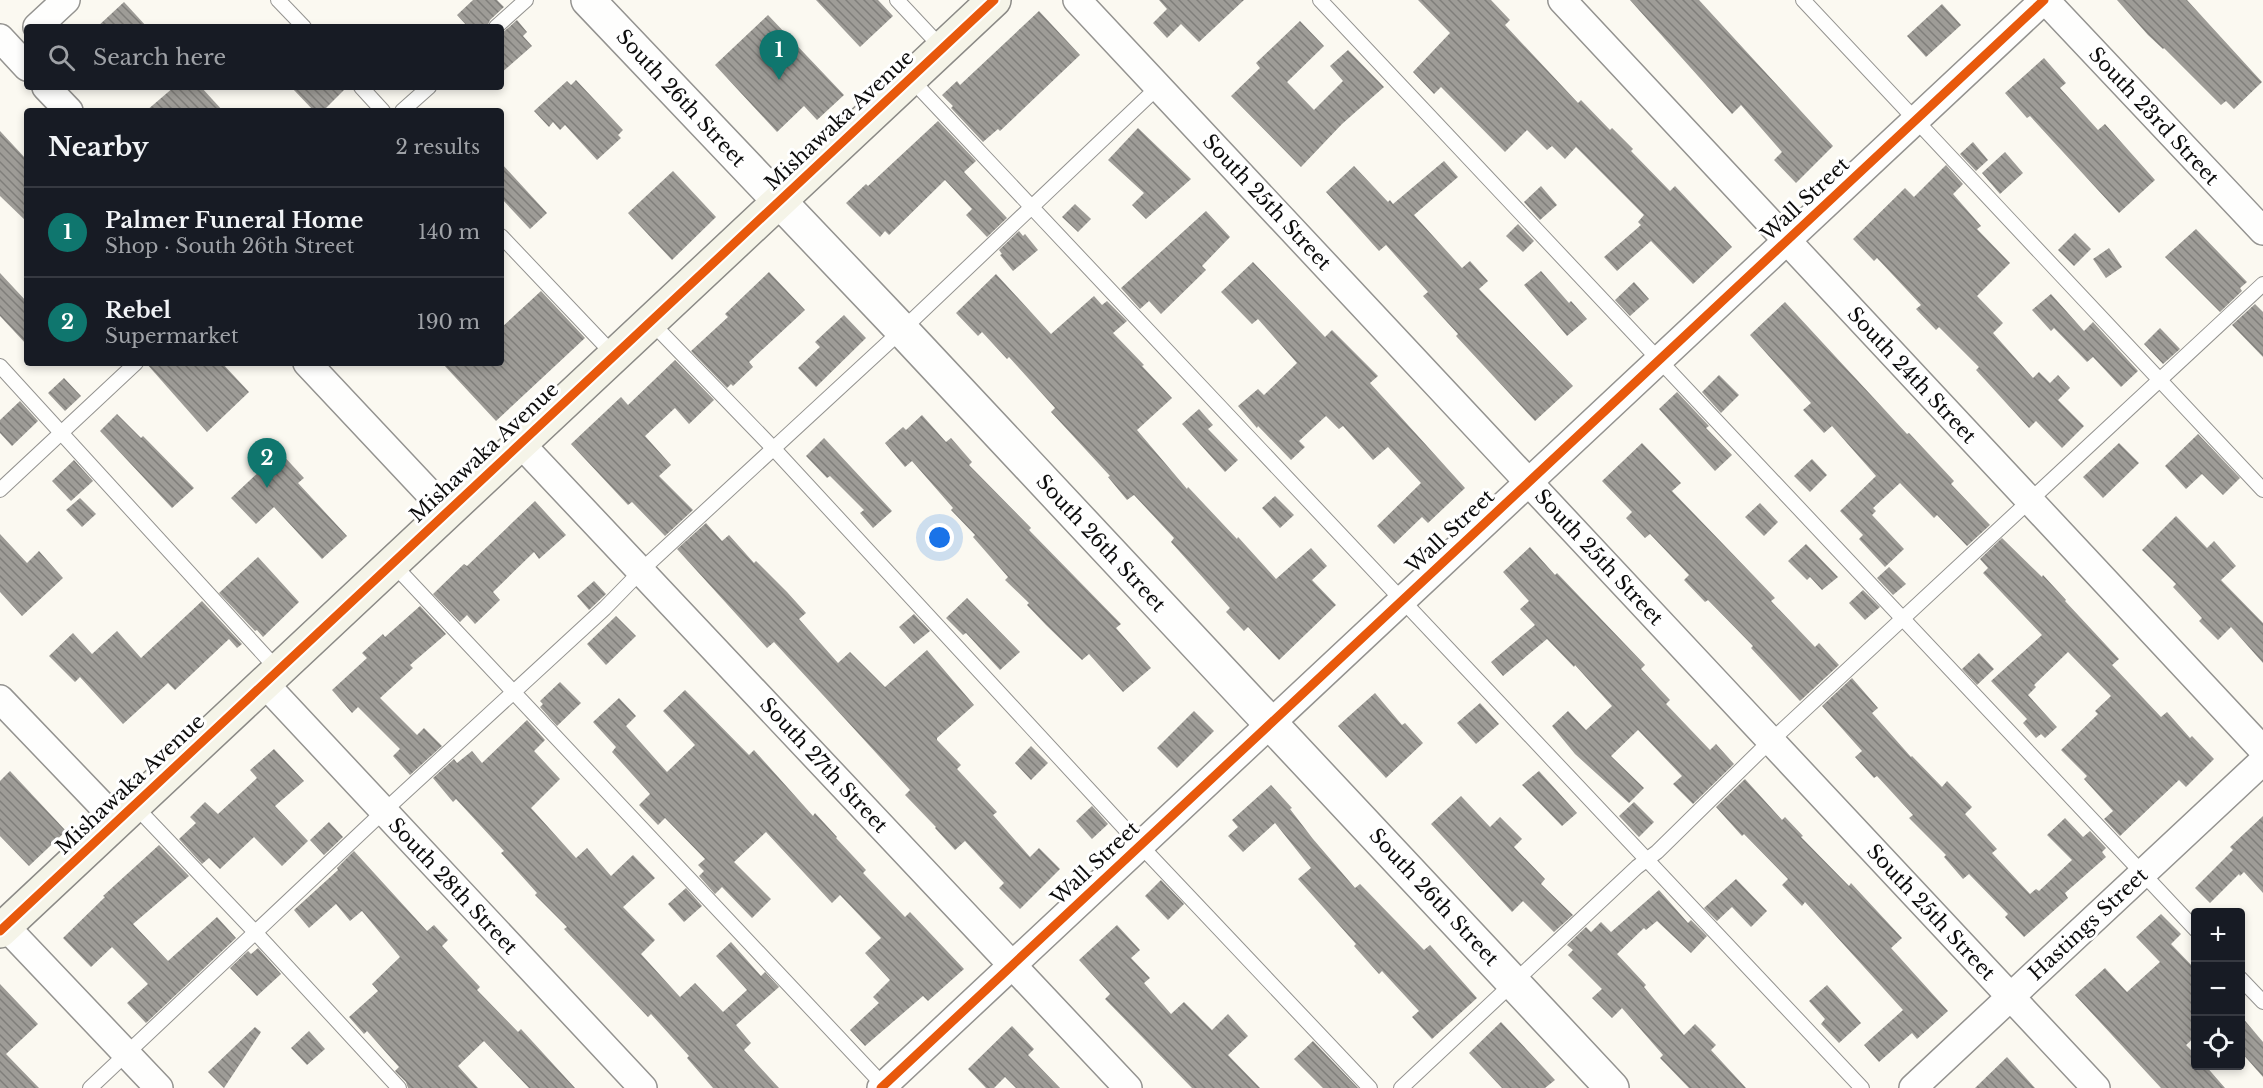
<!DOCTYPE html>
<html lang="en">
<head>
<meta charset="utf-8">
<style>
	body { margin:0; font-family:"Libre Baskerville",serif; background:#242831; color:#f1f3f6 }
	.controls { position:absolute; right:18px; bottom:18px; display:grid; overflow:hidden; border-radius:6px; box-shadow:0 3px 9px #0003 }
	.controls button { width:54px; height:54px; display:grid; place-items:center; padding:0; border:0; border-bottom:2px solid #363941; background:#171b24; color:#f1f3f6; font:30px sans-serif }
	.you { position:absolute; left:940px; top:538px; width:21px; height:21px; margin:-15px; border:4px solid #fff; border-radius:50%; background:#1a73e8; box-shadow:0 0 0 9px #1a73e833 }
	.badge { display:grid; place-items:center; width:39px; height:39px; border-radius:50%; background:#0f766e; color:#fff; font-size:20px; font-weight:700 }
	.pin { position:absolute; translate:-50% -50px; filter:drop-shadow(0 2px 3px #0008) }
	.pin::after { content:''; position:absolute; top:32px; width:21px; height:18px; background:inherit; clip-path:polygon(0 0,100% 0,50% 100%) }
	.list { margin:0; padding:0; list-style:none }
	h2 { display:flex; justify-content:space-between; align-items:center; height:78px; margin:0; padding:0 24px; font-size:26px }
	h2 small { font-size:20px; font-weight:400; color:#9ea1a6 }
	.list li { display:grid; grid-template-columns:39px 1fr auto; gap:18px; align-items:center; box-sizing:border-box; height:90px; padding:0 24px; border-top:2px solid #363941 }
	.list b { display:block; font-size:22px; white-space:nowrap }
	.list p { margin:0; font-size:20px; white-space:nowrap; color:#9ea1a6 }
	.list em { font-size:20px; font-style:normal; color:#9ea1a6 }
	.icon { flex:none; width:33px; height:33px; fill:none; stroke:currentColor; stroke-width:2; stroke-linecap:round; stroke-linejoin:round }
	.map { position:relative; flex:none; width:2263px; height:1088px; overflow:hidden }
	.search { position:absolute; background:#171b24; box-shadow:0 3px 9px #0003; left:24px; top:24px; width:480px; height:66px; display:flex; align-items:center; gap:15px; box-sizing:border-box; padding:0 21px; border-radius:6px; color:#9ea1a6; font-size:22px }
	.panel { position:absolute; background:#171b24; box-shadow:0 3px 9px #0003; left:24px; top:108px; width:480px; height:258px; border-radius:6px }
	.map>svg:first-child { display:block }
	.building { fill:url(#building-back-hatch) }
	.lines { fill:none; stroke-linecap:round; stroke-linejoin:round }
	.service-casing { stroke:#949390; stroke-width:16 }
	.minor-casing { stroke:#949390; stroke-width:30 }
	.tertiary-casing { stroke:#949390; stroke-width:36 }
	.secondary-casing { stroke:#8b8a86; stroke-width:36 }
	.service { stroke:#fefefd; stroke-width:14 }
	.minor { stroke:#fefefd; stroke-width:27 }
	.tertiary { stroke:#fefefd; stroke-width:33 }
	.secondary { stroke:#f5f4e8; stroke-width:33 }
	.cycleway-casing { stroke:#fff; stroke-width:13 }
	.cycleway { stroke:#e8590c; stroke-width:9 }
	.labels { text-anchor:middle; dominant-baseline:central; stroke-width:6; stroke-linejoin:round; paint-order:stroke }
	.street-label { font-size:20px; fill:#0d0d0d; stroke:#fff }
</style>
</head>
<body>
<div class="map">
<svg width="2263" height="1088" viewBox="0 0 2263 1088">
	<defs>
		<pattern id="building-back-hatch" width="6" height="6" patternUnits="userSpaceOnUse" patternTransform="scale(1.5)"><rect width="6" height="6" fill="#9e9c97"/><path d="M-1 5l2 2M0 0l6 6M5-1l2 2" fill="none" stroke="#7f7e7a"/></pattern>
	</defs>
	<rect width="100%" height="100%" fill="#fbf9f1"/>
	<g class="building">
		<polygon points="473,0 497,0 504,7 490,20 487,27 468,27 457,15"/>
		<polygon points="816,0 878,0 893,16 860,47"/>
		<polygon points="1159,0 1244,0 1199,42 1181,24 1167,38 1153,23 1167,9"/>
		<polygon points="1418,0 1491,0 1510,20 1505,25 1578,103 1581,100 1610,130 1612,128 1633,149 1631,151 1670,191 1675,186 1732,247 1693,284 1651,241 1617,271 1604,257 1641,225 1638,222 1644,215 1576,147 1565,159 1552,146 1547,150 1527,130 1505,152 1441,87 1434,94 1413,72 1450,33"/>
		<polygon points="1630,0 1699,0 1833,146 1796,183 1774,160 1782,152 1741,105 1732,114"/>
		<polygon points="2117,0 2187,0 2262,82 2234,109 2226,101 2221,105 2164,48 2163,49 2148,35"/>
		<polygon points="124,2 147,27 97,27"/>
		<polygon points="1942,4 1961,25 1926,57 1907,36"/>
		<polygon points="1039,11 1080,55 1000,131 998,129 983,142 951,108 953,106 942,95 957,81 960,85"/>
		<polygon points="768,15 844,95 817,120 804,106 777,132 715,65"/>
		<polygon points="517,20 527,32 523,36 532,46 501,73 501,34"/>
		<polygon points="1300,21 1324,46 1287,82 1314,110 1343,81 1330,66 1348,50 1384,87 1342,124 1301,167 1231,96 1260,68 1256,63"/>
		<polygon points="2044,58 2066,83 2060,88 2098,130 2105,124 2155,180 2119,213 2030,116 2027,118 2005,93"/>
		<polygon points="576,80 623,130 618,135 621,138 597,160 565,125 560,130 553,122 549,127 534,111 567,81 571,85"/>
		<polygon points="174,87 201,87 223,111 146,111"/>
		<polygon points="291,87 347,87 323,111 314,111"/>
		<polygon points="938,121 976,161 964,172 1007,218 987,237 966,215 972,209 945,180 889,235 885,231 880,237 846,203 866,184 868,186"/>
		<polygon points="1138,128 1191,179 1146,219 1132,205 1144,193 1108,160"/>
		<polygon points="0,131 27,160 27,222 0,196"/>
		<polygon points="1973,142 1988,160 1976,171 1960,154"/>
		<polygon points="2005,152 2023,173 2000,194 1982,173"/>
		<polygon points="1444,161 1458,177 1414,215 1462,268 1470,261 1488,281 1479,289 1573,386 1535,421 1456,336 1458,334 1423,296 1428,292 1386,245 1379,251 1326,192 1354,166 1388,202 1390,200 1393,204"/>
		<polygon points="501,163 547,213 530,229 501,198"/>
		<polygon points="1946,165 1963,184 1953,194 1981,226 1977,229 2010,263 1977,296 2003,323 1993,333 2033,378 2039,372 2050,383 2058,375 2070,388 2058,400 2084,426 2062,448 2036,421 2029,428 1976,370 1979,367 1939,327 1936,330 1916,309 1921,305 1877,258 1874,261 1853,239 1905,188 1914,197"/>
		<polygon points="673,171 716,217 672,260 628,213"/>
		<polygon points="1541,186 1557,205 1540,220 1524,202"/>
		<polygon points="1075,204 1091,219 1078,232 1062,217"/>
		<polygon points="1206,211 1230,237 1202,266 1206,270 1161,314 1149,301 1140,309 1121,288"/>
		<polygon points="1518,224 1534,241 1523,252 1506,236"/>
		<polygon points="2196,229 2247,282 2240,288 2242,291 2220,312 2165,257"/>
		<polygon points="1019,231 1023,236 1025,234 1038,250 1013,271 1000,255 1002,254 999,250"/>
		<polygon points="2075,233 2091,249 2074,266 2058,250"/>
		<polygon points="2109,248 2122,267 2106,278 2093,259"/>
		<polygon points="1253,262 1325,337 1332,330 1378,376 1370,383 1465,488 1428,523 1422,517 1394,544 1377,526 1421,483 1388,447 1373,460 1343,426 1339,429 1326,416 1299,441 1305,447 1291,460 1258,426 1257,428 1238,406 1258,389 1264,395 1297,363 1258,319 1252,324 1221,292"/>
		<polygon points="1541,271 1569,303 1571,301 1587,319 1567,336 1524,285"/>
		<polygon points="769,272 805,310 749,362 753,367 733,386 731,384 727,388 691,351 728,317 725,314"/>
		<polygon points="0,273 27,302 27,345 0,316"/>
		<polygon points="996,274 1051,334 1094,296 1102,305 1107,301 1127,321 1113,333 1144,365 1142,366 1172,398 1137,430 1187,489 1188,487 1237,539 1238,537 1276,579 1311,548 1327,566 1312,580 1336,605 1279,660 1248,627 1244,631 1226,612 1230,608 1171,542 1174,538 1134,495 1127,500 1108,477 1110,476 1051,412 1055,408 1009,357 1007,359 982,332 978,336 956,313"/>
		<polygon points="1634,282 1649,299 1630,316 1615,300"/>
		<polygon points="541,291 585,338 496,421 442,363 501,363 501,328"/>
		<polygon points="2051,294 2084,331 2093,322 2138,371 2121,387 2093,357 2087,362 2054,328 2051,331 2032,310"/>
		<polygon points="1785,302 1907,434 1909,433 1954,481 1951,484 1990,525 1967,546 1937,515 1934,518 1900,483 1873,508 1876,511 1872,515 1904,549 1885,567 1859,539 1863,535 1840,511 1876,476 1832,426 1824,433 1803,410 1811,403 1750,335"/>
		<polygon points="2255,304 2263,312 2263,357 2232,325"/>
		<polygon points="844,315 866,338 816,387 798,368 820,347 815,342"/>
		<polygon points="2160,328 2180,349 2163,364 2144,344"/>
		<polygon points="675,360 714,400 689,424 675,408 645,436 671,465 659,476 693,510 665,536 632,502 628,505 571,444 621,397 628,405"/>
		<polygon points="146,363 222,363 249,392 207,432"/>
		<polygon points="1719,375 1739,395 1721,413 1702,392"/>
		<polygon points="64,378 81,396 65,411 48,393"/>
		<polygon points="1677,392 1709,426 1706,428 1732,455 1715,471 1659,409"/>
		<polygon points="20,401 38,421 12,446 0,433 0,420"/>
		<polygon points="1199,409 1213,425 1208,429 1238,460 1225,472 1182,424"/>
		<polygon points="117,414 141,438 143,436 194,488 172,508 100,431"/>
		<polygon points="922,415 946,442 951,438 972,462 969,465 1031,528 1029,530 1121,624 1116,628 1151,668 1123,692 1089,654 1082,660 1046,625 1027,605 1029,603 1005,580 1008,577 973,537 975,535 951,510 953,508 912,461 905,467 885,443 903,427 906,430"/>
		<polygon points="2198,434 2240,478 2223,495 2202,474 2186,489 2165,466"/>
		<polygon points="824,438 892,511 873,528 860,513 864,510 830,476 827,478 806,456"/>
		<polygon points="1642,443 1681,483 1672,491 1775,598 1771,601 1815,647 1819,643 1839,665 1800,701 1751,648 1753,646 1708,600 1705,602 1684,580 1689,575 1650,534 1645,538 1626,518 1632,512 1602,481"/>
		<polygon points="2119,443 2139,463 2103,498 2083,477"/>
		<polygon points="280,452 304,478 298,483 347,536 322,559 274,507 256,524 231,498"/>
		<polygon points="1812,459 1827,475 1810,492 1794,476"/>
		<polygon points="74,460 93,481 71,501 52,481"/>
		<polygon points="1275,496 1294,515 1280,528 1262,508"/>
		<polygon points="80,498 96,514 82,527 66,510"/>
		<polygon points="535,501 566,535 539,559 534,552 493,592 500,600 475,624 467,615 460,622 433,594 464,564 467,566"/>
		<polygon points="1760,503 1778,522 1764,536 1745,517"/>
		<polygon points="2176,516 2207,548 2214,541 2236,566 2221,580 2263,623 2263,663 2231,627 2218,640 2199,621 2202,618 2173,587 2176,584 2142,550"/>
		<polygon points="706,523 722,541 729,535 754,563 756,561 787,592 806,613 799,619 838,663 850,652 885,687 927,650 974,705 937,738 937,740 961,765 957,769 997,812 993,815 1030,857 1039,848 1060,869 1020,909 999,888 1004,883 965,841 955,850 935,828 936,827 905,795 910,790 846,720 774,642 767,648 677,549"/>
		<polygon points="0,534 27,563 39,551 63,578 22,616 0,592"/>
		<polygon points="2002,538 2042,577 2043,575 2066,600 2065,601 2119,659 2112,665 2161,717 2167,712 2190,738 2192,736 2214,759 2186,787 2179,780 2120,836 2104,819 2113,811 2084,779 2087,776 2061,750 2098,714 2095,711 2111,696 2068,652 2034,685 2036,687 2028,695 2057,727 2045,738 2041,734 2036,738 2023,723 2027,719 1991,681 2042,635 1983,573 1988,568 1980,559"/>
		<polygon points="1806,544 1838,577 1822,590 1810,577 1807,580 1788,561"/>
		<polygon points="1530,547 1555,575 1557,573 1645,665 1641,669 1670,700 1666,704 1710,750 1716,744 1734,764 1693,804 1673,784 1682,776 1638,730 1611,756 1644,788 1629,803 1575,754 1552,726 1568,711 1586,730 1612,706 1575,665 1574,667 1547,639 1503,676 1491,662 1535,625 1520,609 1529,601 1503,572"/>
		<polygon points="258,557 299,602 263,637 257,630 255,631 219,593"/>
		<polygon points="1889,567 1906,584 1893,595 1877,578"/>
		<polygon points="594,581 606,594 589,610 577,596"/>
		<polygon points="1863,590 1880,607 1865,620 1849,603"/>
		<polygon points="967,598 1020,652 1000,670 966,633 963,635 946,618"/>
		<polygon points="202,601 242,644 237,648 229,639 175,690 168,683 123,724 80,677 75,682 49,656 73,633 92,654 117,631 141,658"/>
		<polygon points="420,606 446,634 410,665 413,668 380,698 417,735 424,728 442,746 410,775 393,756 400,749 358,707 352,713 332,690 367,658 362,653 383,634 385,637"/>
		<polygon points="914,614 930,631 914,644 899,627"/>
		<polygon points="616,616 636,636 606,665 587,644"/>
		<polygon points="1979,653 1994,669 1977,685 1962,669"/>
		<polygon points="1852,678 1878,708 1872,713 1911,757 1912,756 1942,787 1947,781 1972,807 1965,814 1997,849 1992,853 2030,894 2036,889 2039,891 2072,860 2047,835 2065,818 2083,837 2090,831 2106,848 2102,852 2106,857 2065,893 2068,898 2024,937 2005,917 2008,914 1969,874 1963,879 1944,857 1946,855 1909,818 1913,815 1877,776 1874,778 1855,757 1862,751 1822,706"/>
		<polygon points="560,682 581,703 557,726 540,707 543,704 540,701"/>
		<polygon points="685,690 749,755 754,750 813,816 815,813 837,837 836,838 866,870 863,873 905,917 910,912 964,969 928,1001 923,996 865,1046 850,1030 879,1003 873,997 890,980 865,953 881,938 840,895 832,903 766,832 734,862 771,899 752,918 722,887 715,894 699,876 704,871 698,865 705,859 665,818 658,825 639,805 650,794 612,752 616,747 593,722 619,698 636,716 626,726 667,772 695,745 663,711"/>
		<polygon points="1375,693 1402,725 1405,723 1423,743 1386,778 1338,726"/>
		<polygon points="1480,703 1499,724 1476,744 1457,723"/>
		<polygon points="1194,711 1214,731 1177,768 1157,748"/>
		<polygon points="527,720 545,740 534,751 560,779 531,808 576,858 587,848 611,876 633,855 655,878 623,907 655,940 641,954 680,997 695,983 723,1012 747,990 716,956 731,942 761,976 765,972 779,987 736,1025 751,1043 744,1050 779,1088 713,1088 687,1058 689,1056 651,1014 648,1017 564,929 567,927 535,895 537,893 501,853 504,851 456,799 453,802 433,778 454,759 457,763 472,751 482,763"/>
		<polygon points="1031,746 1048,763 1031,780 1015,763"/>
		<polygon points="274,749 304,781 275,806 308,841 282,866 254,837 220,869 209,858 202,864 179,839 196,823 190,817 205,802 218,814 257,778 250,770"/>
		<polygon points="10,771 66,831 29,866 0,836 0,781"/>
		<polygon points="1539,771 1577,813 1562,826 1522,785"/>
		<polygon points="1745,779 1782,820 1785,817 1803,836 1801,837 1849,886 1851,883 1902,938 1891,948 1948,1011 1917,1039 1912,1033 1879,1062 1864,1045 1903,1010 1805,902 1802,906 1782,885 1788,879 1744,834 1742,836 1716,807"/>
		<polygon points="1271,785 1292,808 1290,809 1313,839 1355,888 1360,884 1424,950 1430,945 1477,998 1432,1039 1412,1017 1419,1011 1382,971 1379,974 1354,946 1356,944 1298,879 1311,868 1275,823 1243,852 1228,836 1238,827 1232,820"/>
		<polygon points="1461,796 1490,827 1500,817 1522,839 1514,847 1545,879 1541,884 1573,915 1554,932 1523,901 1512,912 1431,824"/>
		<polygon points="1634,802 1654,822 1639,837 1619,816"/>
		<polygon points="1092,806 1108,824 1092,839 1076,821"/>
		<polygon points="2263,816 2263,893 2244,872 2240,876 2239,874 2210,903 2195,888 2233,850 2230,847"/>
		<polygon points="329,822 343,837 324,855 310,840"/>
		<polygon points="159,845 189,876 133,924 168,961 217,917 236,938 146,1023 127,1003 148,984 112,947 91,967 63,938 105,897 103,896"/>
		<polygon points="354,851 427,931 434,925 448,940 442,946 480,987 477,990 518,1032 521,1029 575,1088 529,1088 484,1041 458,1066 478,1088 408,1088 406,1082 395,1071 399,1067 367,1031 364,1034 349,1017 378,991 372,984 400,957 362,911 350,921 336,904 309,928 294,910 338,870 337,868"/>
		<polygon points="1736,879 1767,911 1751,927 1732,907 1717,921 1704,908"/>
		<polygon points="1161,880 1184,904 1168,920 1145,896"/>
		<polygon points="686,888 702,906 684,922 668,904"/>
		<polygon points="1659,890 1688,923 1691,920 1707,936 1691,953 1657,921 1646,930 1644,928 1617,954 1646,985 1644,987 1684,1035 1695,1024 1716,1045 1711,1050 1746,1088 1689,1088 1660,1058 1663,1055 1622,1008 1612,1018 1592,998 1602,989 1568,955 1573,950 1567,945 1586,927 1591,932 1601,922 1611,932"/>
		<polygon points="2161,914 2181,934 2171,944 2196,970 2196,1036 2186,1045 2196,1055 2196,1065 2205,1065 2225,1088 2161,1088 2075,995 2105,968 2127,992 2160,962 2136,937"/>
		<polygon points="1117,925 1140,950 1131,958 1150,978 1144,983 1171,1014 1184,1002 1212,1030 1228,1014 1248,1036 1228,1055 1260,1088 1192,1088 1105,999 1110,994 1079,960"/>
		<polygon points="258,948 281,974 257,996 230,968 248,951 251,954"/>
		<polygon points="0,984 38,1024 6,1054 39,1088 0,1088"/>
		<polygon points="1827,985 1861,1023 1839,1043 1821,1024 1825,1019 1809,1001"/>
		<polygon points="2241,1016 2263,1042 2263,1077 2241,1052"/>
		<polygon points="1501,1022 1555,1080 1545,1088 1502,1088 1469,1053"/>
		<polygon points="1012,1026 1034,1049 1028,1055 1060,1088 1016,1088 1005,1077 994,1088 986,1088 968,1069"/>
		<polygon points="255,1027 261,1032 224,1088 208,1072"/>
		<polygon points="309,1031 325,1049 307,1065 291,1048"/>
		<polygon points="1313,1041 1358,1088 1323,1088 1294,1059"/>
		<polygon points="2007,1057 2035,1088 1975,1088"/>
	</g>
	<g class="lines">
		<g class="service-casing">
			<g id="service">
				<polyline points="278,0 304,27"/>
				<polyline points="897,0 942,48"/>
				<polyline points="1320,0 2196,930"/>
				<polyline points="1803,0 2263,490"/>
				<polyline points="496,27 526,0"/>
				<polyline points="910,78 1862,1088"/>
				<polyline points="361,87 383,111"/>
				<polyline points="402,111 429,87"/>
				<polyline points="501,236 614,355"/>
				<polyline points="650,321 774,449 1140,845 1370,1088"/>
				<polyline points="0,366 278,670"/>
				<polyline points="0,490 136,363"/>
				<polyline points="392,563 886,1088"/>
				<polyline points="134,805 255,932 399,1088"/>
				<polyline points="2240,978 2263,1002"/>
				<polyline points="90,1088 383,812 605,608 647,565 902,330 1158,87"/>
				<polyline points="1401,1088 1637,867 1657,852 1759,752 2263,284"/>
			</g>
		</g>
		<g class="minor-casing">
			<g id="minor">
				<polyline points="1077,0 2096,1088"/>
				<polyline points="1562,0 2263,750"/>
				<polyline points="2045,0 2263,231"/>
				<polyline points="37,27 66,0"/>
				<polyline points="0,38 27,67"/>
				<polyline points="46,87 69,111"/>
				<polyline points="307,363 447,512"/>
				<polyline points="520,443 1128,1088"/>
				<polyline points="264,683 643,1088"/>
				<polyline points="0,699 117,821"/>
				<polyline points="5,926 159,1088"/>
				<polyline points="881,1088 2044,0"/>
				<polyline points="1913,1088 2263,761"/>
			</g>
		</g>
		<g class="tertiary-casing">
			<polyline id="tertiary" points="588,0 902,330 1612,1088"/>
		</g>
		<g class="secondary-casing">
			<polyline id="secondary" points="0,931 994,0"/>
		</g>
		<use href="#service" class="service"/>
		<use href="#minor" class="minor"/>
		<use href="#tertiary" class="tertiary"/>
		<use href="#secondary" class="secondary"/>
		<g class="cycleway-casing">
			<g id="cycleway">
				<polyline points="0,931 994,0"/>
				<polyline points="881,1088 2044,0"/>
			</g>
		</g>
		<use href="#cycleway" class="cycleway"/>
	</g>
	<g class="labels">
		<g class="street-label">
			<text transform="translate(681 98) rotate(47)">South 26th Street</text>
			<text transform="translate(2154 116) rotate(47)">South 23rd Street</text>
			<text transform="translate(839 120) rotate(-43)">Mishawaka Avenue</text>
			<text transform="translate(1805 199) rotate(-43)">Wall Street</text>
			<text transform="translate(1267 202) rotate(47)">South 25th Street</text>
			<text transform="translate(1912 375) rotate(47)">South 24th Street</text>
			<text transform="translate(484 452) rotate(-43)">Mishawaka Avenue</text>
			<text transform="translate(1450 531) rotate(-43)">Wall Street</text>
			<text transform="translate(1101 543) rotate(47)">South 26th Street</text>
			<text transform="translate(1599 557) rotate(47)">South 25th Street</text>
			<text transform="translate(824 765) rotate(47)">South 27th Street</text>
			<text transform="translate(130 784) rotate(-43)">Mishawaka Avenue</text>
			<text transform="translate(1095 863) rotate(-43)">Wall Street</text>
			<text transform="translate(453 886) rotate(47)">South 28th Street</text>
			<text transform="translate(1434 897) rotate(47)">South 26th Street</text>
			<text transform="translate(1931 912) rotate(47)">South 25th Street</text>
			<text transform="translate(2088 924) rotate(-43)">Hastings Street</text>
		</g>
	</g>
</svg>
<div class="controls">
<button>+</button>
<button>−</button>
<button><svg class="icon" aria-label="locate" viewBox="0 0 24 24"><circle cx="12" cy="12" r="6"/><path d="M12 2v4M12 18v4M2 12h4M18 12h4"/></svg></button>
</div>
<div class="you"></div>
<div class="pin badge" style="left:779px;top:80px">1</div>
<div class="pin badge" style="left:267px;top:488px">2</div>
<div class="search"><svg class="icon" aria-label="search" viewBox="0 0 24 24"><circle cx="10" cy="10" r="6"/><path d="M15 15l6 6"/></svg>Search here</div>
<section class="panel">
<h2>Nearby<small>2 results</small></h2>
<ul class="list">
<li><span class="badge">1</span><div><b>Palmer Funeral Home</b><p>Shop · South 26th Street</p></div><em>140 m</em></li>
<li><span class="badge">2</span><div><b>Rebel</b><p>Supermarket</p></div><em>190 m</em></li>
</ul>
</section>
</div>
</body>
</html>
